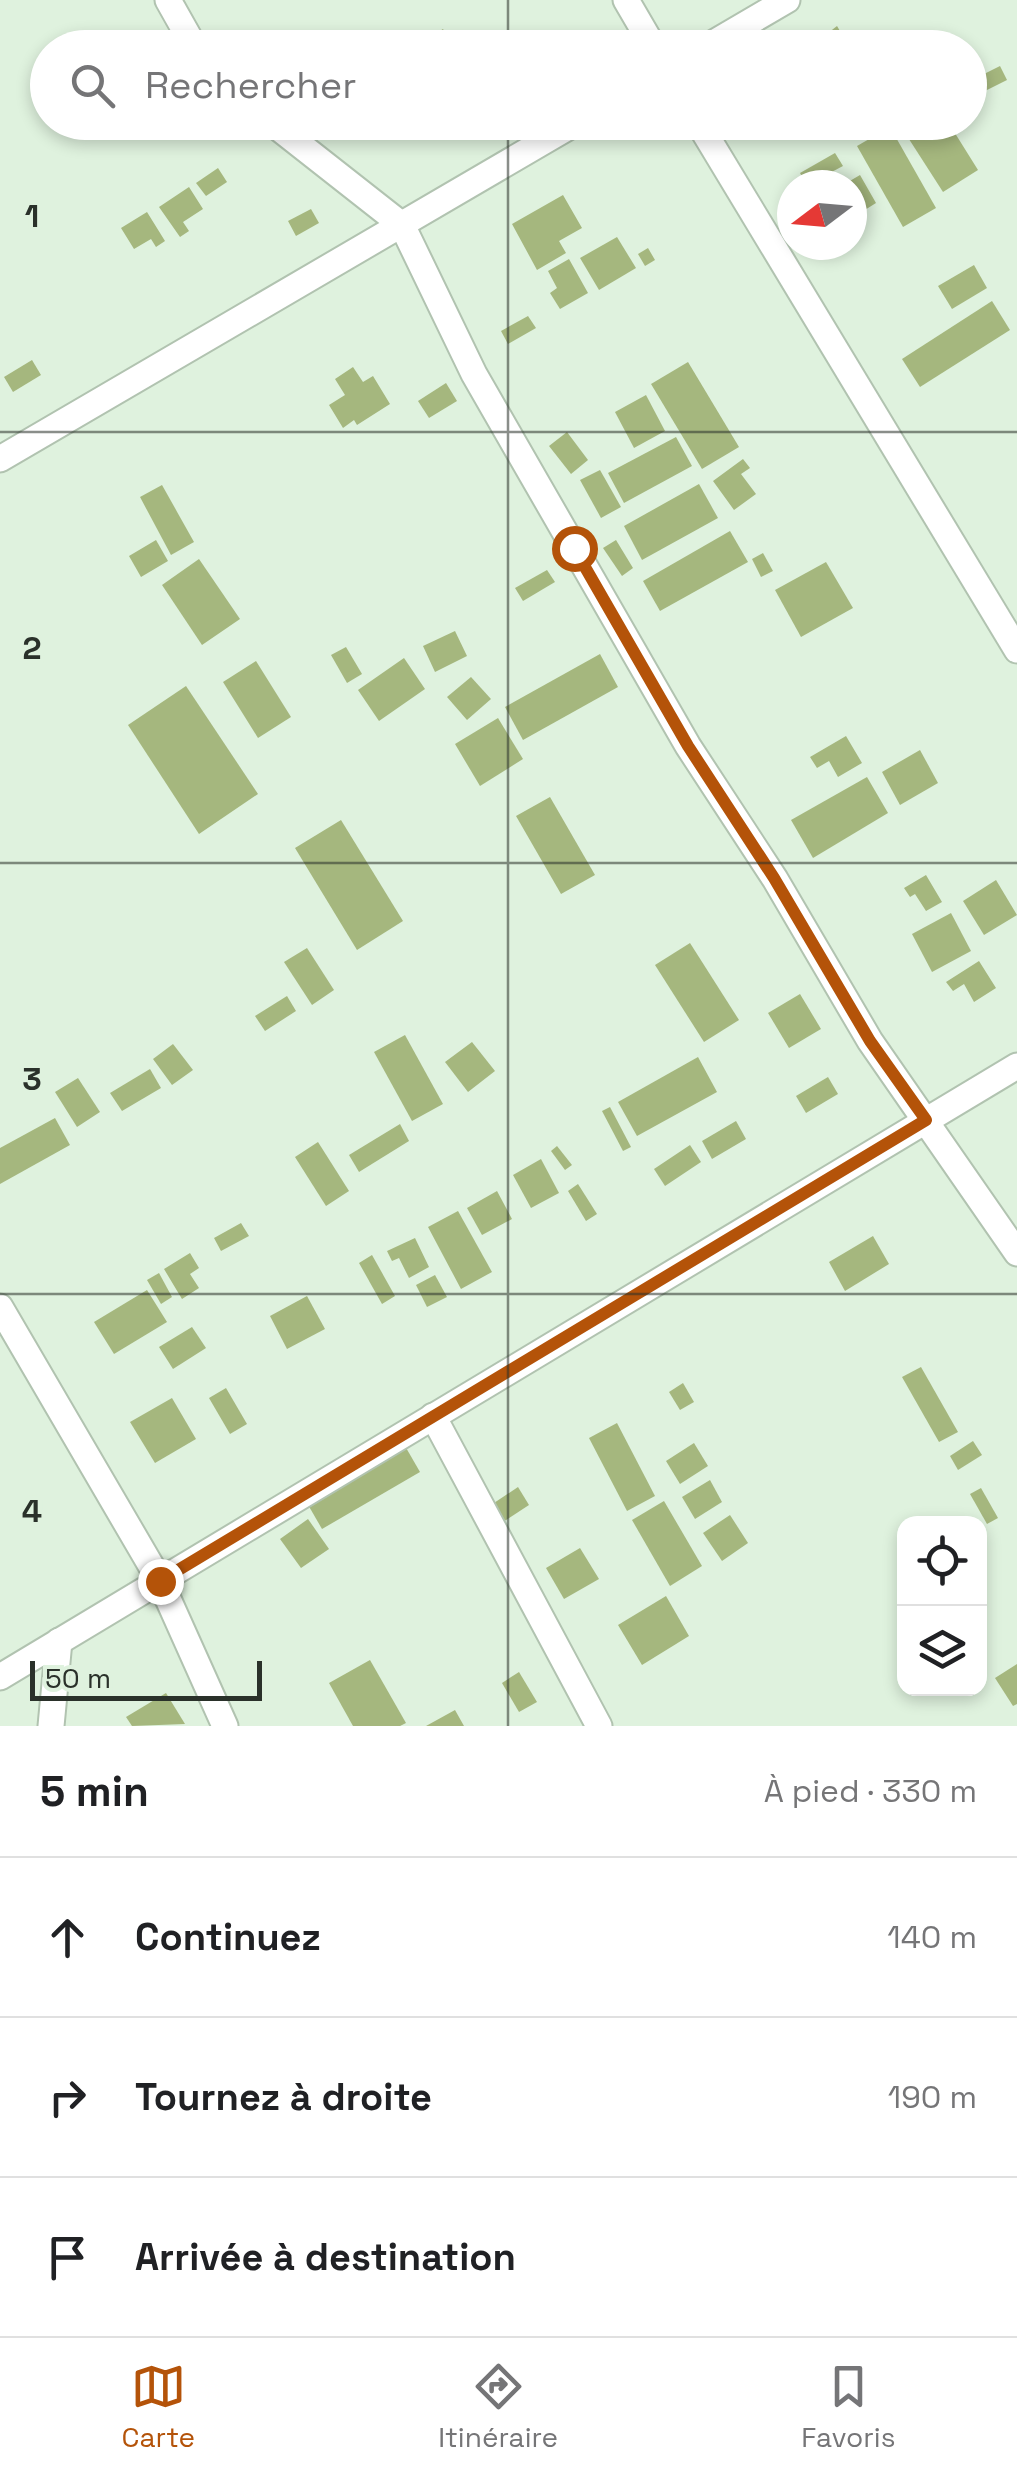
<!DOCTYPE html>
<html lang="fr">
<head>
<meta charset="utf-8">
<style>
	body { margin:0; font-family:"Space Grotesk",sans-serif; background:#f2f2f2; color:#202124 }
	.controls { position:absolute; right:30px; bottom:30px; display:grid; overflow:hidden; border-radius:20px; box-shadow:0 5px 15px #0003 }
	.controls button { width:90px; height:90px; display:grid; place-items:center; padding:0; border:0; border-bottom:2px solid #e0e0e0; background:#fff; color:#202124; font:50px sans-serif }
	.compass { position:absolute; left:777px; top:170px; width:90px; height:90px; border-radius:50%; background:#fff; box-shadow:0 5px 15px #0003; rotate:254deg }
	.scale { position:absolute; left:30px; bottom:25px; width:232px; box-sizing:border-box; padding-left:10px; border:5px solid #2a312a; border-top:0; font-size:28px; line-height:35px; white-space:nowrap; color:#2a312a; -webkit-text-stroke:8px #dff2de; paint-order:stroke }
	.stop { position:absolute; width:30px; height:30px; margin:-22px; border:8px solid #b45309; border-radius:50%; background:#fff }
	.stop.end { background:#b45309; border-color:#fff; box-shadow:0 2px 10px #0008 }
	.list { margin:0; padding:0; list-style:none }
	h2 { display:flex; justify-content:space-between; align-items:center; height:130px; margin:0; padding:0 40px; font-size:42px }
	h2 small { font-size:32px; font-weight:400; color:#757577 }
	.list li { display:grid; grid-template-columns:65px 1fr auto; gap:30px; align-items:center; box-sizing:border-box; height:160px; padding:0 40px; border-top:2px solid #e0e0e0 }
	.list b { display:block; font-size:38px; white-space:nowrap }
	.list em { font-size:32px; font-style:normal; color:#757577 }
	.icon { flex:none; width:55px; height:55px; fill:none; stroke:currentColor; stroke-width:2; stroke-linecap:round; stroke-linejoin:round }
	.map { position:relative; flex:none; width:1017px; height:1726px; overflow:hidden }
	.search { position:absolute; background:#fff; box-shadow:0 5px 15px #0003; left:30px; right:30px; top:30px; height:110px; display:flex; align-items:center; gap:25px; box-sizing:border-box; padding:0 35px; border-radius:55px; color:#757577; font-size:38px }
	.sheet { height:610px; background:#fff }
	nav { display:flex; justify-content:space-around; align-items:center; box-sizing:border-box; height:140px; border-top:2px solid #e0e0e0; background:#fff; font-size:28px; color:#757577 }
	nav a { display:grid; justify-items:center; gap:5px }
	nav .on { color:#b45309 }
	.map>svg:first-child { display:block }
	.building { fill:#a5b77e }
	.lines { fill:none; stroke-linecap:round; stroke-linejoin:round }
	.street-casing { stroke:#b1c3b0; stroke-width:29 }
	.street { stroke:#fff; stroke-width:25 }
	.route { stroke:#b45309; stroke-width:12 }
	.grid { fill:none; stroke:#2a312a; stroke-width:2.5; stroke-opacity:0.55 }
	.grid-label { font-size:32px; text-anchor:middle; font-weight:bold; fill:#2a312a; stroke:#dff2de; stroke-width:9; stroke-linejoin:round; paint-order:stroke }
</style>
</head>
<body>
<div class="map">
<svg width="1017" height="1726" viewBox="0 0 1017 1726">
	<rect width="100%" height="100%" fill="#dff2de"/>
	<g class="building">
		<polygon points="837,26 846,41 835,48 809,48"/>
		<polygon points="443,29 454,48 414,48"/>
		<polygon points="1000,66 1007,80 979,94 972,80"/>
		<polygon points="970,84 982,105 970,112"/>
		<polygon points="407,122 454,122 431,140 418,123 411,129"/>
		<polygon points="927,122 948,122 978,170 943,192 907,136"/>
		<polygon points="890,127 936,208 903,227 857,146"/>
		<polygon points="835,153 843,166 807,185 800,173"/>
		<polygon points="218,168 227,182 206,196 196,183"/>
		<polygon points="860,175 876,203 852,218 852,185 843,185"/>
		<polygon points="189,187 203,209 183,222 189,231 180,237 159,207"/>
		<polygon points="563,195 582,228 559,241 566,253 537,270 512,224"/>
		<polygon points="311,209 319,223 296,236 288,221"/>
		<polygon points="147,212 165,241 156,247 151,239 134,249 121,228"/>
		<polygon points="617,237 636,268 599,290 580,258"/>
		<polygon points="648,248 655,260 645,266 638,254"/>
		<polygon points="569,259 588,293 560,309 550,293 557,288 548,271"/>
		<polygon points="974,265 987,288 952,309 938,286"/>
		<polygon points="992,301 1010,330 920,387 902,359"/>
		<polygon points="528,316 536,328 508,344 501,331"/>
		<polygon points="32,360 41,375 13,392 4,377"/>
		<polygon points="688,362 739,447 702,469 651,384"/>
		<polygon points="353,367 363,382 373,376 390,404 357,425 354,420 343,428 329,405 345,395 335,379"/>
		<polygon points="446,383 457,401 429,418 418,401"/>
		<polygon points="646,395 665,431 634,448 615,412"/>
		<polygon points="567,432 588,460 571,474 549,446"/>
		<polygon points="676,437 692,466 624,503 608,473"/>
		<polygon points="743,459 750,468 741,474 756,494 734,510 713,481"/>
		<polygon points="600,470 621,507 601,518 580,480"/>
		<polygon points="699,484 718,518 642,560 624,526"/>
		<polygon points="162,485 194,542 171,555 140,497"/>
		<polygon points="730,531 748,562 660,611 643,581"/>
		<polygon points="156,540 168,561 141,577 129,556"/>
		<polygon points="616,540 633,568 622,576 603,548"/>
		<polygon points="763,553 773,571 761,577 752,559"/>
		<polygon points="199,559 240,619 202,645 162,585"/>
		<polygon points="826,562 853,608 801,637 775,590"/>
		<polygon points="547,570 555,582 523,601 515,588"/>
		<polygon points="455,631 467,656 435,672 423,646"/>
		<polygon points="346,647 362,674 347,683 331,655"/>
		<polygon points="600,654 618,687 523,740 505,707"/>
		<polygon points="404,658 425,689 379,721 358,690"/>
		<polygon points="256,661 291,717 258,738 223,682"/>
		<polygon points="471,677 491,699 467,720 447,697"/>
		<polygon points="186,686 258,794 199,834 128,725"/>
		<polygon points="498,718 523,759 480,786 455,744"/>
		<polygon points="846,736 862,763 838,777 829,761 817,768 810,757"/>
		<polygon points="920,750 938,783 900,805 882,772"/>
		<polygon points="867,777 888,813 813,858 791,820"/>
		<polygon points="550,797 595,875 561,894 516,816"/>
		<polygon points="341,820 403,921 357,950 295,848"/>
		<polygon points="926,875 942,902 926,911 915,894 910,897 904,888"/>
		<polygon points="996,880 1017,915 984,935 963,901"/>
		<polygon points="951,913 971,951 932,972 912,934"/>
		<polygon points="690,943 739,1020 704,1042 655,965"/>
		<polygon points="307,948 334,990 312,1005 284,962"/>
		<polygon points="979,961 996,988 974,1002 964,984 953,991 946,982"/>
		<polygon points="800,994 821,1029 789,1048 768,1013"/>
		<polygon points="287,996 296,1011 265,1031 255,1016"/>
		<polygon points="405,1035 443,1104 412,1121 374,1052"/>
		<polygon points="472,1042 495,1071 468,1092 445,1062"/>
		<polygon points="173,1044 193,1070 172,1085 153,1059"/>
		<polygon points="698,1057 717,1092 637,1136 618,1102"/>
		<polygon points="150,1069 161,1088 122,1111 110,1093"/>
		<polygon points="828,1077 838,1094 806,1113 796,1096"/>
		<polygon points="78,1078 100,1112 77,1127 55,1092"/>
		<polygon points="610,1107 631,1147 623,1151 602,1111"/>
		<polygon points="55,1118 70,1145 0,1184 0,1148"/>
		<polygon points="736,1121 746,1139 712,1159 702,1141"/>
		<polygon points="400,1124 409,1141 359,1172 349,1155"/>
		<polygon points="318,1142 349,1191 326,1206 295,1157"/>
		<polygon points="690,1145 701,1162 665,1186 654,1169"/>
		<polygon points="557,1146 572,1165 565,1170 551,1151"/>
		<polygon points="541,1159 559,1193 531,1208 513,1175"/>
		<polygon points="578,1184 597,1214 586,1221 568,1191"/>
		<polygon points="497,1191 512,1219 482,1235 467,1208"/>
		<polygon points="458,1211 492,1272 461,1289 428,1227"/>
		<polygon points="241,1223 249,1236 221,1251 214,1238"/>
		<polygon points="873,1236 889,1264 845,1291 829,1262"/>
		<polygon points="415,1238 429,1267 409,1278 399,1258 392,1261 387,1251"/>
		<polygon points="190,1253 199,1268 190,1274 199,1288 182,1299 164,1269"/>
		<polygon points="372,1255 395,1296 382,1304 359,1263"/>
		<polygon points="159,1273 172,1297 161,1304 147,1280"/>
		<polygon points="435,1275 447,1297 427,1307 416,1285"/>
		<polygon points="147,1290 167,1322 114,1354 94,1322"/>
		<polygon points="307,1296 325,1329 287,1349 270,1316"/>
		<polygon points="192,1327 206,1348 173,1369 159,1347"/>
		<polygon points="921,1367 958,1432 939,1442 902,1377"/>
		<polygon points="683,1383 694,1402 680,1410 669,1392"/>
		<polygon points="226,1388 247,1424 230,1434 209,1398"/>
		<polygon points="172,1398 196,1439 155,1463 130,1422"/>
		<polygon points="617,1423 655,1496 627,1511 589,1438"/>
		<polygon points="973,1441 982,1455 958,1470 950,1456"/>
		<polygon points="694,1443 708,1466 680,1484 666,1461"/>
		<polygon points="405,1446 420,1472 322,1529 307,1503"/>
		<polygon points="710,1480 722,1502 695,1519 682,1497"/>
		<polygon points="518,1487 529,1505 503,1522 491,1505"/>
		<polygon points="981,1488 998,1518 987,1524 970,1494"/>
		<polygon points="664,1501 702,1566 670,1586 632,1520"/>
		<polygon points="730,1515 748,1543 722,1561 703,1533"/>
		<polygon points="308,1519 329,1549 301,1568 280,1539"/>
		<polygon points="580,1548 599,1579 564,1599 546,1568"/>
		<polygon points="666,1596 689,1636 642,1665 618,1625"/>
		<polygon points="370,1660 406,1723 400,1726 353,1726 329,1683"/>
		<polygon points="1017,1664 1017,1704 1013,1706 995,1678"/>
		<polygon points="519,1672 537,1702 519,1712 502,1683"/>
		<polygon points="166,1693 185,1724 132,1726 126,1717"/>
		<polygon points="455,1710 464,1726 426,1726"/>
	</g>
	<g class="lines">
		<g class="street-casing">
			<g id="street">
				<polyline points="168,0 195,48"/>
				<polyline points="626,0 654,48"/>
				<polyline points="705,48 787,0"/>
				<polyline points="271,122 402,225 474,374 688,746 775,879 870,1041 1017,1253"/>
				<polyline points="698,122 1017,650"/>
				<polyline points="0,459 577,122"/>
				<polyline points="0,1307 160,1581 225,1726"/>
				<polyline points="433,1416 599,1726"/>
				<polyline points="0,1677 1017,1066"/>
				<polyline points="51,1726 59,1641"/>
			</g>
		</g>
		<use href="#street" class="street"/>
	</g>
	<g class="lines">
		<polyline class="route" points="160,1581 926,1120 870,1041 774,878 688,746 574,548"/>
	</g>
	<path class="grid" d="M508 0V48M508 122V1726M0 432H1017M0 863H1017M0 1294H1017"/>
	<g class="grid-label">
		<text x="32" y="227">1</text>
		<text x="32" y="659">2</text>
		<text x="32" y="1090">3</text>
		<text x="32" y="1522">4</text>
	</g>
</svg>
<div class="controls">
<button><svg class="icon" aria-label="locate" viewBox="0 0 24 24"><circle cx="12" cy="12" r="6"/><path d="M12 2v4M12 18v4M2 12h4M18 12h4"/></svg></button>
<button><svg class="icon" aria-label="layers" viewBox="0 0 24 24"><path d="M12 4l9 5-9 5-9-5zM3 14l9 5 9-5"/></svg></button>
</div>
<svg class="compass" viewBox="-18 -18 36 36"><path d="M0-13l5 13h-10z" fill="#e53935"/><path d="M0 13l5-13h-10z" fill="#757577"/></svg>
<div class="scale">50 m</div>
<div class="stop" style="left:574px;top:548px"></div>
<div class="stop end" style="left:160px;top:1581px"></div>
<div class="search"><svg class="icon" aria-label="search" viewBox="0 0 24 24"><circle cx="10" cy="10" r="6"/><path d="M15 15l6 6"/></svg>Rechercher</div>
</div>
<section class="sheet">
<h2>5 min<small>À pied · 330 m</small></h2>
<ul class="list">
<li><svg class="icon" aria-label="ahead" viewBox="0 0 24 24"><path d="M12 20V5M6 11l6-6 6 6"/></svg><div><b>Continuez</b></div><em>140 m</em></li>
<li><svg class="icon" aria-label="right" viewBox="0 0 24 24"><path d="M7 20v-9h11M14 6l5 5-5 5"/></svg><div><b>Tournez à droite</b></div><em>190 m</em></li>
<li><svg class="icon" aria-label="arrive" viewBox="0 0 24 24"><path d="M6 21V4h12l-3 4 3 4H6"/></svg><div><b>Arrivée à destination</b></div></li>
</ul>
</section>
<nav>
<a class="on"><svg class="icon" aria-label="map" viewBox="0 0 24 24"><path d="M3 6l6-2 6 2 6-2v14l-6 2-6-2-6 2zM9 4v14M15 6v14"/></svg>Carte</a>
<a><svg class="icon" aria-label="directions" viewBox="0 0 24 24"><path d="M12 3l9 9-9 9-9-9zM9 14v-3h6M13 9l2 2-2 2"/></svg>Itinéraire</a>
<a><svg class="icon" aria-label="saved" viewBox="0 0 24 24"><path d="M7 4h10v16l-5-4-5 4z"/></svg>Favoris</a>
</nav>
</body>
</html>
